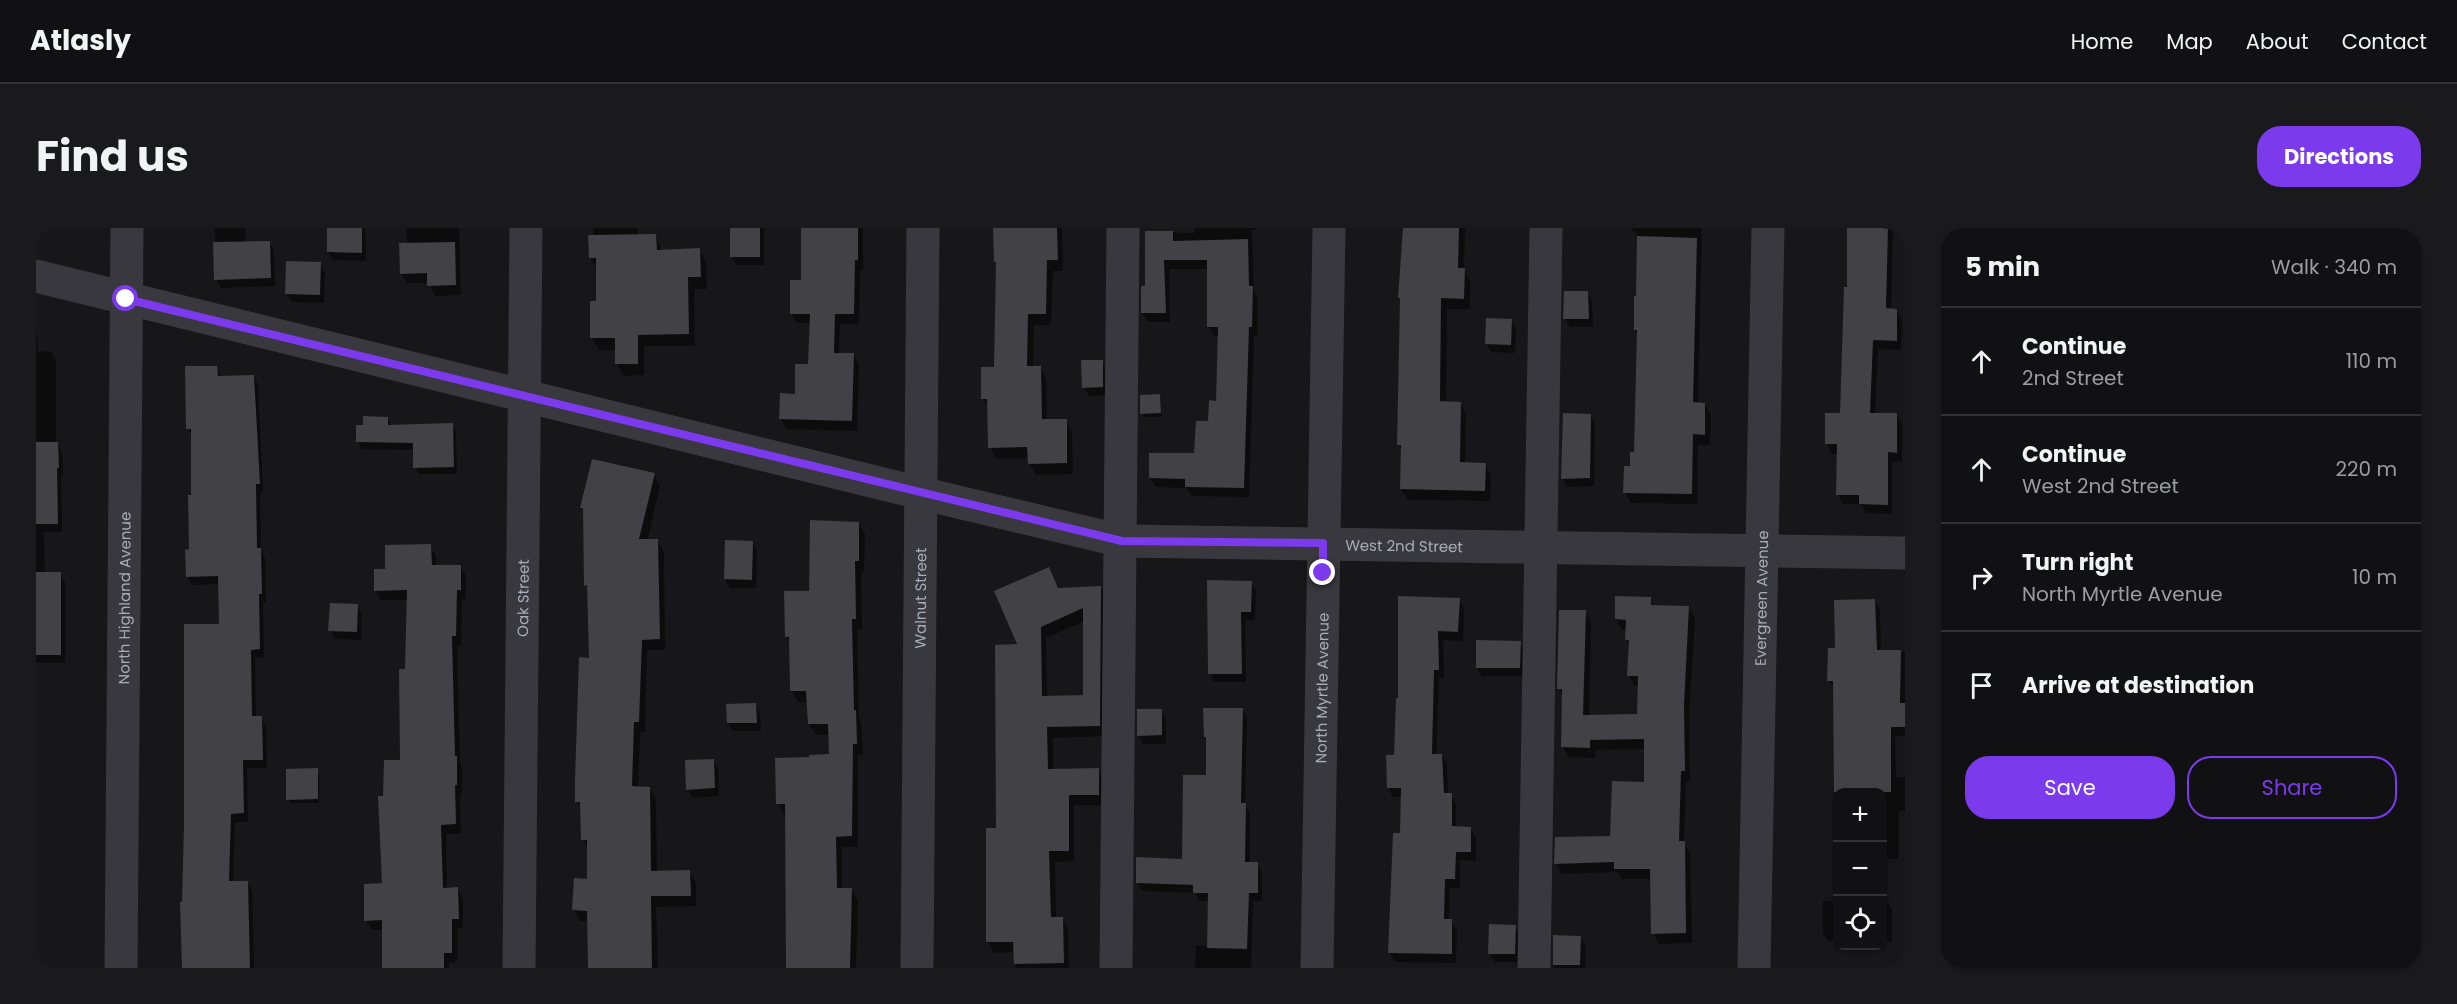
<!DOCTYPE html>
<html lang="en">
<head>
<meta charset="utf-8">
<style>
	body { margin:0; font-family:Poppins,sans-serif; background:#1a1a1c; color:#f1f3f6 }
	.controls { position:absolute; right:18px; bottom:18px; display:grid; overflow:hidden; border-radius:12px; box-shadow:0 2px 4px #0004 }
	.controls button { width:54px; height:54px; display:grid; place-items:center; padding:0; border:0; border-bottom:2px solid #303133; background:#111113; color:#f1f3f6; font:30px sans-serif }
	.stop { position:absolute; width:18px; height:18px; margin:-14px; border:4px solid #7c3aed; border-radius:50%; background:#fff }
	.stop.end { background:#7c3aed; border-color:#fff; box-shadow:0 2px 6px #0008 }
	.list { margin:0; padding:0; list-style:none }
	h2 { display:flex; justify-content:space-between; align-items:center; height:78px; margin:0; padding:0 24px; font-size:26px }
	h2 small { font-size:20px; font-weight:400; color:#9c9da0 }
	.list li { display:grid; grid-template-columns:39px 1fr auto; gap:18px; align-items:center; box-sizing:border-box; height:108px; padding:0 24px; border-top:2px solid #303133 }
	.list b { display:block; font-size:22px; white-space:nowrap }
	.list p { margin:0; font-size:20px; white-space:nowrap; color:#9c9da0 }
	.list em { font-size:20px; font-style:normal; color:#9c9da0 }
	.actions { display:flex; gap:12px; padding:18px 24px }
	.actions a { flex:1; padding:14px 0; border:2px solid #7c3aed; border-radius:24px; text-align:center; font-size:21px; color:#7c3aed }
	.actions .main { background:#7c3aed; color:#fff }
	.icon { flex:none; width:33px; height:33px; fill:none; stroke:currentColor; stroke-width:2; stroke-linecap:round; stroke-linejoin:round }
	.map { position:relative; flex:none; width:1869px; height:740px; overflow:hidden; border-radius:24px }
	header { display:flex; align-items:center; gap:36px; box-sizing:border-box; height:84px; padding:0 30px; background:#111113; border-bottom:2px solid #303133 }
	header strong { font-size:28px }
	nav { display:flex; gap:33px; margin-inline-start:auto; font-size:21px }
	.intro { display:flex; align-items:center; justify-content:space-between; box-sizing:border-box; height:144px; padding:0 36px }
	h1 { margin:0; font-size:42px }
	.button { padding:15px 27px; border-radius:24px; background:#7c3aed; color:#fff; font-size:21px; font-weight:700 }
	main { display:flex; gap:36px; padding:0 36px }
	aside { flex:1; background:#111113; border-radius:24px; box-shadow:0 2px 4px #0004 }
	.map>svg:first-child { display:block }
	.shadow { fill:#0007; fill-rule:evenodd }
	.building { fill:#414146; fill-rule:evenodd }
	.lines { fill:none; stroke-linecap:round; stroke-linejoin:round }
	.minor { stroke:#38383e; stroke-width:33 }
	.route { stroke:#7c3aed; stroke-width:8 }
	.labels { text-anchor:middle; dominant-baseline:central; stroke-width:4.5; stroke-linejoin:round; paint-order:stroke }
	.street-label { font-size:15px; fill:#a9acb9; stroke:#121214 }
</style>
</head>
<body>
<header>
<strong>Atlasly</strong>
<nav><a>Home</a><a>Map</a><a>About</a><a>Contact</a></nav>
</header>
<div class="intro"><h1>Find us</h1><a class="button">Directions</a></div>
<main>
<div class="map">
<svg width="1869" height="740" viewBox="0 0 1869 740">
	<rect width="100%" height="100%" fill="#171719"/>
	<g class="shadow">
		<polygon points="179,0 209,0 210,15 233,14 238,23 239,58 185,60 180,51"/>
		<polygon points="293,0 329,0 330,33 297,32 292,24"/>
		<polygon points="371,0 423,0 425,67 399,68 393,55 371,55 365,45 371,16"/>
		<polygon points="558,0 602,0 602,7 619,7 626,23 663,22 670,34 671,61 658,61 659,118 608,118 608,147 588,148 581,136 581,122 563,122 556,110 562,74 562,42 554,30"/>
		<polygon points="696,0 728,0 728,37 700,37 695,28"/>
		<polygon points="766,0 827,0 827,42 824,42 823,96 804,96 803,126 817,127 823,137 821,203 750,201 745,191 760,167 774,138 775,95 761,95 755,85 767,53"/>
		<polygon points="958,0 1026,0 1027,43 1017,43 1015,97 998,97 997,139 1004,139 1010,151 1011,193 1030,193 1036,204 1037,246 1000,247 993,235 993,230 960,231 954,219 953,181 947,170 960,140 961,36"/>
		<polygon points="1159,0 1220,0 1220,2 1216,2 1218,63 1221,69 1221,108 1218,108 1213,269 1156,268 1151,260 1120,259 1114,250 1115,226 1160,227 1182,174 1183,108 1178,108 1172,98 1173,41 1133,41 1134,94 1112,94 1106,85 1110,60 1111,4 1159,5"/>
		<polygon points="1369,0 1429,0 1428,41 1434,52 1434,81 1411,81 1410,175 1424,175 1430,186 1429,236 1449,236 1455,247 1454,273 1372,272 1365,261 1366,222 1363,217 1365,73 1364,69"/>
		<polygon points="1595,0 1666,0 1662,176 1669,176 1675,187 1674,217 1662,217 1661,276 1595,275 1589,265 1599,225 1602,108 1599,102 1603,10"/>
		<polygon points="1812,0 1857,0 1855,82 1860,82 1866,92 1865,122 1842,121 1839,187 1861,187 1866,196 1866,234 1856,233 1856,286 1830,285 1825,276 1807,276 1802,267 1802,226 1796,226 1791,216 1791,186 1806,187 1812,60"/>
		<polygon points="284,35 289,44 288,75 256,74 251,66"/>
		<polygon points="1551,64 1556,73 1557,99 1534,99 1529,91"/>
		<polygon points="1475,92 1480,101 1479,125 1455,124 1451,116"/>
		<polygon points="0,100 2,124 15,123 20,132 20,215 26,224 27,248 25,248 26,304 8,304 9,346 24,345 29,354 29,435 0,435"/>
		<polygon points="1066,133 1071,141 1071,167 1053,168 1048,160"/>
		<polygon points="180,140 185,148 218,148 222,157 227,264 224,264 225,323 229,330 230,374 227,374 228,429 219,430 220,489 225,489 230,498 231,540 211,540 212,594 199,594 197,655 211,654 216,662 218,740 147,740 145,675 147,675 185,397 184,356 156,357 151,348 155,323 157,269 156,208 152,200"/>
		<polygon points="1124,168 1126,189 1108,189 1106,185"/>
		<polygon points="1554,187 1559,196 1558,258 1531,259 1526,250"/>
		<polygon points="351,190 356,198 416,197 420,204 421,246 383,246 379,239 378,222 326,221 322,214"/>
		<polygon points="618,247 624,258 611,313 621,313 628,324 629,422 611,422 609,504 604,504 602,560 613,560 620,571 621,644 654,644 660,655 660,678 620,679 622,740 554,740 553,693 544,693 538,682 553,652 552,620 547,611 546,582 541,573 555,431 553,363 550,357 549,284 546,279"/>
		<polygon points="823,295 829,306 828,344 825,344 826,401 821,401 823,490 825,494 827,527 822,527 822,619 806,619 806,662 815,661 822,673 820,740 751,740 751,586 748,587 742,575 775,531 794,527 794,507 780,507 773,496 772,474 762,474 756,463 755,416 750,409 774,364"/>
		<polygon points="690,313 716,314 721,323 720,360 694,360 689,351"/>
		<polygon points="394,318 400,328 400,339 424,338 430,348 430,371 426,371 425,418 421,418 424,535 426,539 426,566 424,566 425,606 410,606 411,661 421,661 427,671 427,700 421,700 421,734 413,735 413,740 348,740 347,702 336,702 330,692 348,657 349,569 366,534 372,372 345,372 339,362 351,342"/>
		<path d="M1013 341 1023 361 1064 359 1070 370 1069 508 1017 510V543L1062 542 1068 553V577H1038V633L1019 634 1020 690H1026L1032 701 1033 740H979V724L958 725 952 714 962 602 983 418ZM1049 393V468L1011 469 1010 410Z"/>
		<polygon points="1215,355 1220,363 1219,392 1209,392 1210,454 1178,454 1174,445"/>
		<polygon points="1364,369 1423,371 1428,380 1427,413 1407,412 1408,450 1403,451 1400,528 1406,528 1411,537 1412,567 1415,567 1420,576 1420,600 1435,600 1440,610 1440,633 1424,632 1424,660 1413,660 1413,693 1415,693 1421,702 1420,735 1359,734 1354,725 1366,606 1366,569 1357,569 1352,560 1359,529 1363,471"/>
		<polygon points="1581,369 1614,370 1619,379 1653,380 1659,390 1653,489 1654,553 1650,554 1648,615 1654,625 1656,715 1623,716 1617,705 1615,651 1586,651 1582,644 1526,646 1520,636 1576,609 1610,556 1609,521 1559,522 1559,530 1533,529 1527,519 1528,469 1523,461 1549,384 1555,394 1553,489 1603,488 1604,458 1599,458 1593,448 1594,417 1591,412 1591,402 1586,402 1580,391"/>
		<polygon points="1839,372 1844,382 1845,423 1869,424 1869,508 1859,508 1860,549 1869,549 1869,583 1863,583 1863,631 1846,631 1846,564 1802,564 1802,623 1798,617 1800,512 1799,462 1793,452 1801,422"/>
		<polygon points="321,377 326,386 325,412 299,411 294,402"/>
		<polygon points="1484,414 1489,423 1488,448 1446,448 1441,440"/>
		<polygon points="719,476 724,485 725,503 697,503 692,495"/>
		<polygon points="1206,481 1211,489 1209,577 1214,585 1214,636 1221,636 1226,644 1226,673 1217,673 1215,740 1159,740 1160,717 1172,718 1174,673 1163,673 1159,665 1106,663 1101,654 1148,633 1172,549 1172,513 1169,509"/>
		<polygon points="1125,482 1130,491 1130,516 1107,516 1102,507"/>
		<polygon points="677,532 682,540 683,568 657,570 652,561"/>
		<polygon points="281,542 283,546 283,575 254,575 252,571"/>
		<polygon points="1787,673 1802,673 1802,713 1792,713 1787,705"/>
		<polygon points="1846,673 1851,673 1856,682 1856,714 1846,713"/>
		<polygon points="1479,698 1484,707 1483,734 1459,734 1454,726"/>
		<polygon points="1519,708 1544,709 1549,717 1549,740 1518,740"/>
	</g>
	<g class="building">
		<polygon points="291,0 326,0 326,25 291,24"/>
		<rect x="694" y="0" width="30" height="29"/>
		<polygon points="765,0 822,0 822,32 819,32 818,86 799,86 798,125 818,125 816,193 743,191 744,165 759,166 759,136 772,136 774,86 754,86 754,52 765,52"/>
		<polygon points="957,0 1021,0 1022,32 1011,32 1010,86 992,86 991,138 1005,138 1006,191 1031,191 1031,235 992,236 991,219 952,220 951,171 945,171 945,139 958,139 960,34 958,34"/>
		<polygon points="1367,0 1423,0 1422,40 1429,40 1428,71 1405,70 1404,173 1425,174 1424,234 1450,235 1449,263 1364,261 1365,217 1361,217 1364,70 1362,70"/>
		<polygon points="1811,0 1852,0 1850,80 1861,81 1861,113 1837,112 1834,185 1861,185 1861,225 1852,224 1852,277 1823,276 1823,267 1800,267 1801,216 1789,216 1789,185 1804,185 1808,59 1811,59"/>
		<polygon points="1109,3 1137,3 1137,13 1212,11 1213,58 1217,58 1216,99 1213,99 1208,260 1149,259 1149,251 1113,250 1113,225 1158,225 1160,193 1172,193 1173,172 1180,173 1182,99 1171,99 1171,32 1128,32 1130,85 1105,85 1105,58 1109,58"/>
		<polygon points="620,6 621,22 664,20 665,49 652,49 653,106 602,107 602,136 579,136 579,110 554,110 554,73 560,73 560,30 553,30 552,7"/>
		<polygon points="1601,8 1661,10 1657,174 1669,175 1669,207 1657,206 1656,266 1587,265 1588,238 1594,238 1594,224 1598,224 1601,102 1598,102 1598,68 1600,68"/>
		<polygon points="234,13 235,50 178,52 177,14"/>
		<polygon points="419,14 420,57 391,58 391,45 364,46 363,15"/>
		<polygon points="250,33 285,34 284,67 249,66"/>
		<polygon points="1528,63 1552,63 1553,91 1527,91"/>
		<polygon points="1450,90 1476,91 1475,117 1449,116"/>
		<polygon points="1045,132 1067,132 1067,159 1046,160"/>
		<polygon points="149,138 181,138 182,148 218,147 224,256 220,256 221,320 225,320 226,366 223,366 224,421 215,422 216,488 226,488 227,532 207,532 208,585 195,586 193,653 212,653 214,740 146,740 144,674 146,674 148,597 148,396 183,396 182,348 150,349 149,322 153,321 152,267 155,267 155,201 150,201"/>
		<polygon points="1124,166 1125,185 1104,186 1104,167"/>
		<polygon points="1527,185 1555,186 1554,250 1525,251"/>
		<polygon points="327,188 352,189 352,197 417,195 418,239 377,240 377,215 320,214 320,197 327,197"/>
		<polygon points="0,214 22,214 23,240 21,240 22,296 0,296"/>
		<polygon points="556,231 619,245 603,311 622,311 624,411 606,412 603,494 598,494 596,558 614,559 615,643 654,642 655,668 615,668 616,740 552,740 551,683 536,682 538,650 551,651 551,612 545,612 544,574 539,574 539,552 543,429 553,430 551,357 548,358 547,280 544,280"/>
		<polygon points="774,292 823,294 823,333 819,333 820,391 816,391 818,482 820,482 821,516 817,516 816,608 800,609 801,660 816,660 814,740 750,740 749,576 740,576 739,530 773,529 773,527 793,526 792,496 772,496 770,463 754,463 753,409 749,409 748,363 773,363"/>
		<polygon points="689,312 717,313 716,352 688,351"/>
		<polygon points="395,316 396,337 425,337 425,362 421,362 420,408 416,408 419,528 421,528 421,557 419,557 420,596 405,597 407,660 422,659 423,691 416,691 416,725 408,725 408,740 346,740 346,692 328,693 328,656 346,655 342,568 347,568 348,532 364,532 363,441 369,441 371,362 338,363 338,341 349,341 349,317"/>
		<path d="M1013 339 1022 360 1065 358 1064 498 1011 499 1012 541 1063 540V567H1033V623H1013L1015 689H1027L1028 735 978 736 977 714H950V600H960L959 417 981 416 958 363ZM1047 380V467L1006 468 1005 399Z"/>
		<rect x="0" y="344" width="25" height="83"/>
		<polygon points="1171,352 1216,353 1215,384 1205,384 1206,446 1172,446"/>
		<polygon points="1362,368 1424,370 1422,404 1402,403 1403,442 1398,442 1396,526 1406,526 1408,565 1416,565 1416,598 1435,599 1435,624 1420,624 1419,651 1409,651 1408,691 1416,691 1416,726 1352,725 1357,605 1364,605 1365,560 1351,560 1350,527 1358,527 1360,470 1362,470"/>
		<polygon points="1579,368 1615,369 1615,377 1653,378 1648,477 1649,543 1645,543 1643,613 1649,613 1650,705 1615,706 1614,641 1578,641 1578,634 1518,636 1519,609 1574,608 1576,553 1608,554 1608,511 1554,512 1554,520 1525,519 1526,461 1521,461 1523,382 1550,382 1547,487 1601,486 1602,448 1591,448 1593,412 1589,412 1590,392 1579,391"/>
		<polygon points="1839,371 1841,422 1865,422 1864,475 1869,475 1869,499 1855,499 1855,564 1798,564 1797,453 1791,453 1792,420 1799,420 1798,372"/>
		<polygon points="294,375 322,376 321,404 292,403"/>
		<polygon points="1440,412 1485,413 1484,440 1440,440"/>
		<polygon points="720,475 721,495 691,495 690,476"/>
		<polygon points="1167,480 1207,480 1205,575 1210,575 1209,634 1222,634 1222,665 1213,665 1211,721 1171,720 1172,665 1157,665 1157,657 1100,655 1100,629 1146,631 1147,547 1170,547 1170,509 1168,509"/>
		<polygon points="1101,481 1126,481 1126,507 1101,508"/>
		<polygon points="678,531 679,560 650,562 649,532"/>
		<polygon points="282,540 282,571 250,572 250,541"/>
		<polygon points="1453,696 1480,697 1479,726 1452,726"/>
		<polygon points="1517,707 1545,708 1544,737 1517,737"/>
	</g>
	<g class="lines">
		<g class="minor">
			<path id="s1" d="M0 48 884 265 1086 313 1869 325"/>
			<path id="s2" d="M85 740 91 0"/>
			<path id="s3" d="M483 740 490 0"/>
			<path id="s4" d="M881 740 887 0"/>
			<polyline points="1080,740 1087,0"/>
			<path id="s5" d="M1281 740 1293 0"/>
			<polyline points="1498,740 1510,0"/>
			<path id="s6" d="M1718 740 1732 0"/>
		</g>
	</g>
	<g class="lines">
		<polyline class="route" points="90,71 1086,313 1287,315 1287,345"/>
	</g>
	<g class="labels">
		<g class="street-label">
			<text stroke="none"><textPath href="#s1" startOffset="1400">West 2nd Street</textPath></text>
			<text stroke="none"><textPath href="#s2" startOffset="370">North Highland Avenue</textPath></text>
			<text stroke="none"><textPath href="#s3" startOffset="370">Oak Street</textPath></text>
			<text stroke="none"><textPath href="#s4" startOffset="370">Walnut Street</textPath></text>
			<text stroke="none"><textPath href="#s6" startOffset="370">Evergreen Avenue</textPath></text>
			<text stroke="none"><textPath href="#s5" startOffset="280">North Myrtle Avenue</textPath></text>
		</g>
	</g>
</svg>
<div class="controls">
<button>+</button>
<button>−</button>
<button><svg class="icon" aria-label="locate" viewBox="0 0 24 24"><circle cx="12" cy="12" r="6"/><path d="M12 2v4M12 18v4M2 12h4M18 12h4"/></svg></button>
</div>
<div class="stop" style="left:90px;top:71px"></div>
<div class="stop end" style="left:1287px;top:345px"></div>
</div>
<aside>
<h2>5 min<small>Walk · 340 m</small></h2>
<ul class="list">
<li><svg class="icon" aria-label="ahead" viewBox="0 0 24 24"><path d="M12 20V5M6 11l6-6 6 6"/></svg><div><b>Continue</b><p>2nd Street</p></div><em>110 m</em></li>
<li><svg class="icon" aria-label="ahead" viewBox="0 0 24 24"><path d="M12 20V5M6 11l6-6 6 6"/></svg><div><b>Continue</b><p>West 2nd Street</p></div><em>220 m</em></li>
<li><svg class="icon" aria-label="right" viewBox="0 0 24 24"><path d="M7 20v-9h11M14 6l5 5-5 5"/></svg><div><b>Turn right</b><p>North Myrtle Avenue</p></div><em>10 m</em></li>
<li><svg class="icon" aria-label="arrive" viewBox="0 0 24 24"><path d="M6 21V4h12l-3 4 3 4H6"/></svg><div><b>Arrive at destination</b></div></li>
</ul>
<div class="actions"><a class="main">Save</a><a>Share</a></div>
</aside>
</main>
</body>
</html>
